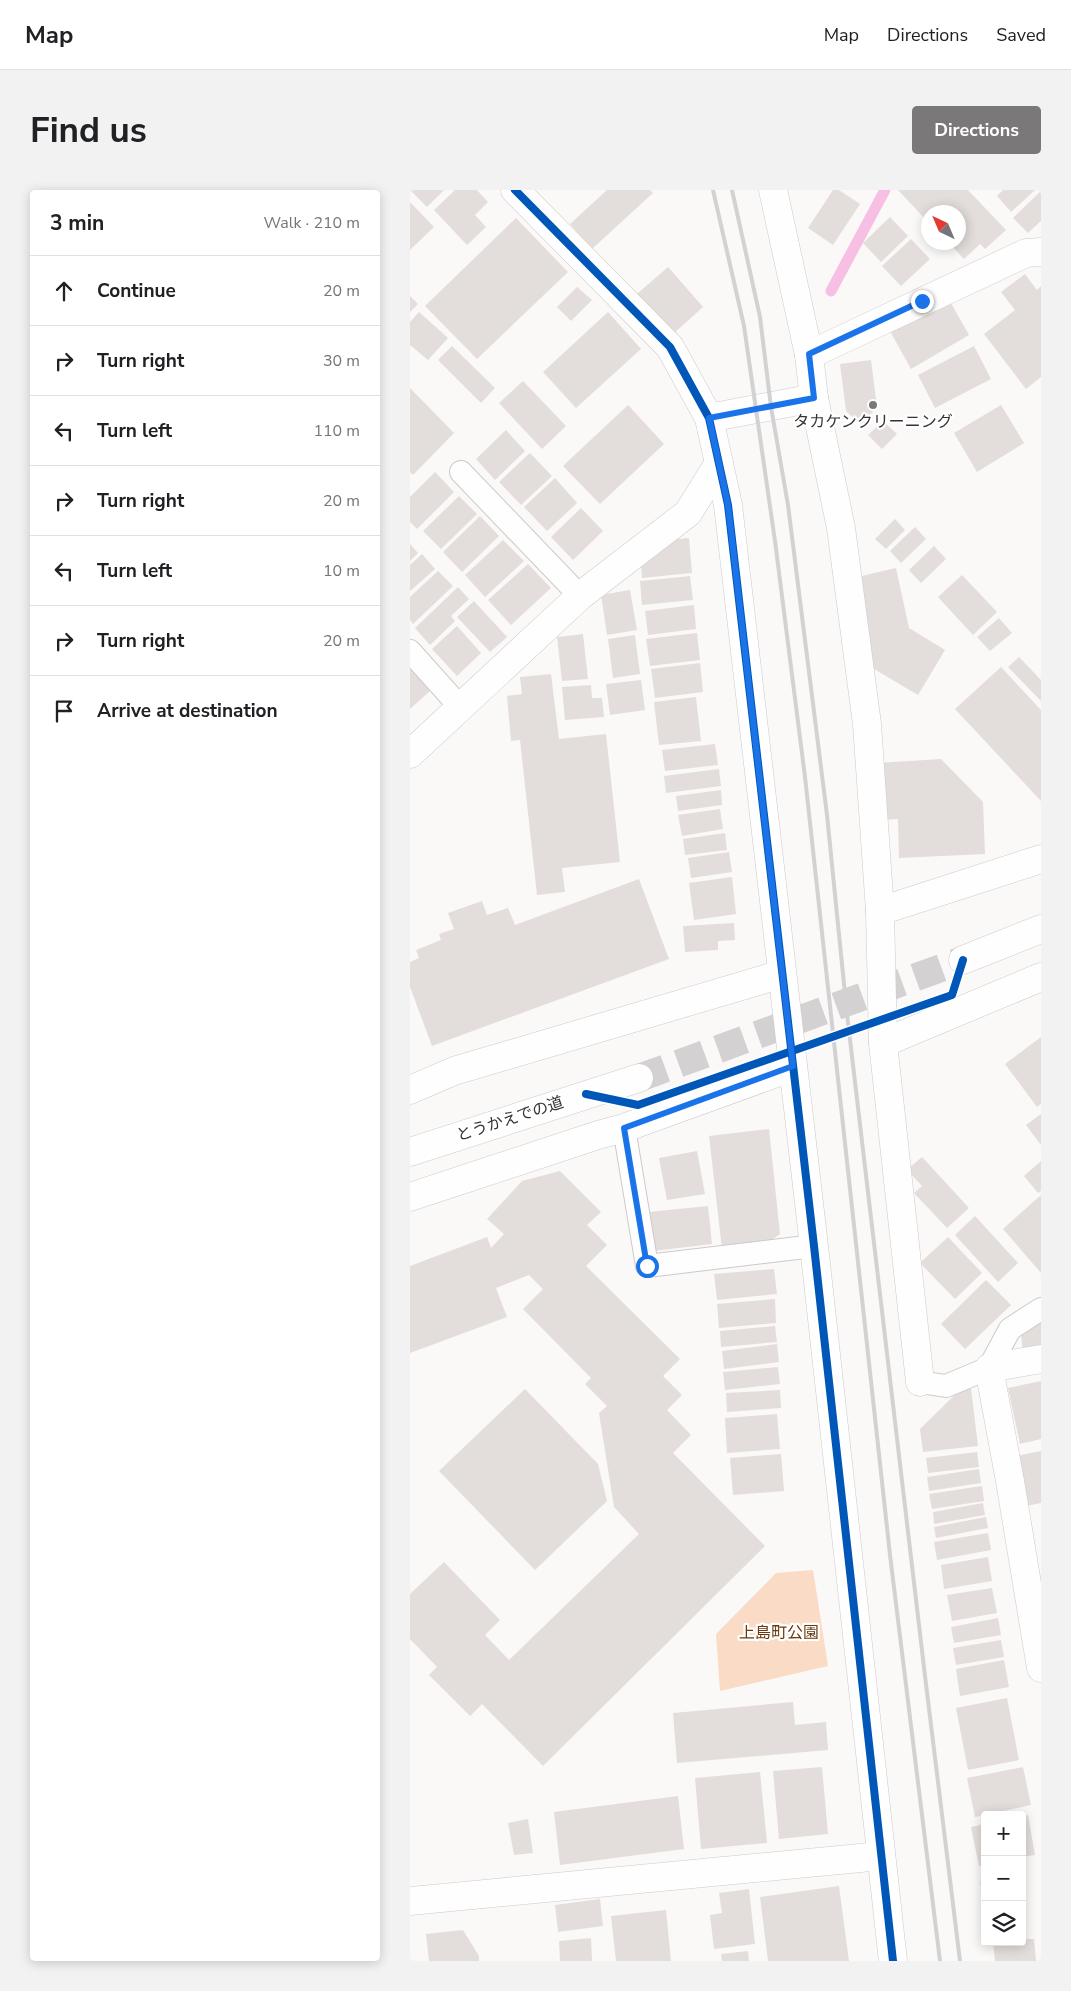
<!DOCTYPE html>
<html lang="en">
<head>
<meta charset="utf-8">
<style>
	body { margin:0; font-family:"Nunito Sans","Noto Sans JP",sans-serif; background:#f2f2f2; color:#202124 }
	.controls { position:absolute; right:15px; bottom:15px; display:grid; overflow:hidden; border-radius:5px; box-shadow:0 2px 12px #0003 }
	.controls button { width:45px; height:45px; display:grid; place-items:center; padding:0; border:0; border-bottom:1px solid #e0e0e0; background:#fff; color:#202124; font:25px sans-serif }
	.compass { position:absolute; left:511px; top:15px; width:45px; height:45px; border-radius:50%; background:#fff; box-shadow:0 2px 12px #0003; rotate:316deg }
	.stop { position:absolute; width:15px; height:15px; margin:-11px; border:4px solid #1a73e8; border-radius:50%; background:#fff }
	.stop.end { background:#1a73e8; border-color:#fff; box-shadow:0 1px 5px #0008 }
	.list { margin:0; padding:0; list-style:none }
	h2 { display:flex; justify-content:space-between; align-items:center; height:65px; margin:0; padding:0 20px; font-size:21px }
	h2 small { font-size:16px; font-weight:400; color:#757577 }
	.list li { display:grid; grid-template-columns:32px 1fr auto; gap:15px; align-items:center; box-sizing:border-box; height:70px; padding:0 20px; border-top:1px solid #e0e0e0 }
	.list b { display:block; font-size:19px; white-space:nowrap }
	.list em { font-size:16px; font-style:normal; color:#757577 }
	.icon { flex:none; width:28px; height:28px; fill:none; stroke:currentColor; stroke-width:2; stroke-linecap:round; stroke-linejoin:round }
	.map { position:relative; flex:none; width:631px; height:1771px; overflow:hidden; border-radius:5px }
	header { display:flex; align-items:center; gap:30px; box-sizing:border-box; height:70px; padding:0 25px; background:#fff; border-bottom:1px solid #e0e0e0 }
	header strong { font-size:24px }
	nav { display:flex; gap:28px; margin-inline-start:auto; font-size:18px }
	.intro { display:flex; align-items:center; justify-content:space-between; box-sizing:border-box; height:120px; padding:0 30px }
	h1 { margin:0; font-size:35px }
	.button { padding:12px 22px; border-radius:5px; background:#7a7878; color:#fff; font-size:18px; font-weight:700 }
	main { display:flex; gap:30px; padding:0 30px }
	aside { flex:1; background:#fff; border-radius:5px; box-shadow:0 2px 12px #0003 }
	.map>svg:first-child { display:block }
	.green { fill:#fadbc5 }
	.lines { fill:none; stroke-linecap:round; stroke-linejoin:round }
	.stream { stroke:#f8bfe5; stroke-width:11 }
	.building { fill:#e3dedc }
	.tertiary-tunnel { stroke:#d3d1d1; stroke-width:28; stroke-dasharray:28 14; stroke-linecap:butt }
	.service-casing { stroke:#cccaca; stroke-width:24 }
	.minor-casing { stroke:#cccaca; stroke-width:29 }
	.tertiary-casing { stroke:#cccaca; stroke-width:29 }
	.service { stroke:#fefefe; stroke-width:22 }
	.minor { stroke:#fefefe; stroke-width:28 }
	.tertiary { stroke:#fefefe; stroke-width:28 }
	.rail { stroke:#d3d2d2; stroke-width:4 }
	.cycleway-casing { stroke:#fff; stroke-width:11 }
	.cycleway { stroke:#0057b8; stroke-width:8 }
	.route { stroke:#1a73e8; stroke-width:6 }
	.poi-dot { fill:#7a7878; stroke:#fff; stroke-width:2 }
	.labels { text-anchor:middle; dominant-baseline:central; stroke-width:4.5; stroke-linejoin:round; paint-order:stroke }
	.poi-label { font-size:16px; fill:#353333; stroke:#fff }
	.street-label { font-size:16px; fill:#353333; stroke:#fff }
	.park-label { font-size:16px; fill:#69390d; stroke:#fff }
</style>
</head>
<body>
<header>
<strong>Map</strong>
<nav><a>Map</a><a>Directions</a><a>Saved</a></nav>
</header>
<div class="intro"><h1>Find us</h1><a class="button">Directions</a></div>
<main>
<aside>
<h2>3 min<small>Walk · 210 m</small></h2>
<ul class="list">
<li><svg class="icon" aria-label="ahead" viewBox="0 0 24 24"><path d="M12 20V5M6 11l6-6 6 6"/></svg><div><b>Continue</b></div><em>20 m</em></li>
<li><svg class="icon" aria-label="right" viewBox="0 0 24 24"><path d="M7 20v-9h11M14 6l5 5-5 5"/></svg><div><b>Turn right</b></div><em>30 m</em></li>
<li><svg class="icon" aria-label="left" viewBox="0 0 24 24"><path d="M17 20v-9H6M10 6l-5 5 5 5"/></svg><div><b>Turn left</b></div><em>110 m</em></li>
<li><svg class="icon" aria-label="right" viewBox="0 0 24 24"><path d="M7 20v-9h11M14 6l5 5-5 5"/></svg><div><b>Turn right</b></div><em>20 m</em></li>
<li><svg class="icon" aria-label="left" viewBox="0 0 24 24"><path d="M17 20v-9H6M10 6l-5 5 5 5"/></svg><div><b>Turn left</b></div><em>10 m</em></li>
<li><svg class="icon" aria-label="right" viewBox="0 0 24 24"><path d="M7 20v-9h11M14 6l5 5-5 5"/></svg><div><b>Turn right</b></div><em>20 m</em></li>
<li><svg class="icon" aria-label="arrive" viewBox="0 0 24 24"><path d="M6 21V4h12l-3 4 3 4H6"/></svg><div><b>Arrive at destination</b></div></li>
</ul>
</aside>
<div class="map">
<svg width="631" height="1771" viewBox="0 0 631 1771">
	<rect width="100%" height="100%" fill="#fbf8f8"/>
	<polygon class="green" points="403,1380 418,1476 310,1501 306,1444 366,1383"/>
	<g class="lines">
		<polyline class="stream" points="421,101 475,0"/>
	</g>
	<g class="building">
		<polygon points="0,0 34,0 17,17"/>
		<polygon points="45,0 67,0 78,12 65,25 76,37 57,55 24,20"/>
		<polygon points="197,0 240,0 243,3 182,59 160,34"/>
		<polygon points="423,0 429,0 450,14 423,55 398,38"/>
		<polygon points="488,0 558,0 596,40 575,59 570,54 554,69 538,52 548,52 548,22 518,22 518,32"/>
		<polygon points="593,0 625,0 601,22 587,6"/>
		<polygon points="631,1 631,31 618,43 603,28"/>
		<polygon points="0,12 24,37 0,60"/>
		<polygon points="480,27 498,46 471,72 453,53"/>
		<polygon points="106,28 158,82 67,169 15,116"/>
		<polygon points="501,49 520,69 491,96 472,76"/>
		<polygon points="258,77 293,117 263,144 227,104"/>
		<polygon points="615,84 627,100 631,96 631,187 616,199 574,144 605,120 591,102"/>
		<polygon points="167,97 182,110 161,131 147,117"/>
		<polygon points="0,106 8,114 0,122"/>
		<polygon points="538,108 559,145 501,179 480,141"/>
		<polygon points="9,122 38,148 18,170 0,155 0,132"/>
		<polygon points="198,122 231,159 166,218 133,182"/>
		<polygon points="42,156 85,198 71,213 28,170"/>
		<polygon points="564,156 581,189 525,218 508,185"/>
		<polygon points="461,170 467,217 451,235 436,221 430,174"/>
		<polygon points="113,191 156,236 132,259 89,213"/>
		<polygon points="0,198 44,243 3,285 0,282"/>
		<polygon points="218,215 254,254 190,314 153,276"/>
		<polygon points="591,215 614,253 567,282 544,243"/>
		<polygon points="473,231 487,244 472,259 458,245"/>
		<polygon points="96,240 115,261 85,290 66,269"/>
		<polygon points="120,263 142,286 111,315 89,292"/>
		<polygon points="25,282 44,302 7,339 0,332 0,307"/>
		<polygon points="145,288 167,313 137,341 114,317"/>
		<polygon points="49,306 67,324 31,359 13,341"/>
		<polygon points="171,318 193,341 163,370 141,347"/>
		<polygon points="70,326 89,346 52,382 33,362"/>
		<polygon points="485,329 495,340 476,359 465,349"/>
		<polygon points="505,337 516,349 491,373 480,361"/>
		<polygon points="279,348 282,383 232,388 231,376 258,350"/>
		<polygon points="93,350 114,371 75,407 55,385"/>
		<polygon points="0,354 8,363 0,371"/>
		<polygon points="524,356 536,369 511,393 499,380"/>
		<polygon points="12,364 25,379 0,401 0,375"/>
		<polygon points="118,374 141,398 101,435 78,410"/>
		<polygon points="486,378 499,438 535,460 508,505 464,479 443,388"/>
		<polygon points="28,381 43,396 3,434 0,430 0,407"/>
		<polygon points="552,385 587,422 563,445 528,407"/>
		<polygon points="280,386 283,410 232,415 230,391"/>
		<polygon points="48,397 59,409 41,426 45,431 20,455 5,438"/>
		<polygon points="220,400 227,440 197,445 191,405"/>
		<polygon points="64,411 97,447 80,462 47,427"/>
		<polygon points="284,415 286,439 238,445 235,421"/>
		<polygon points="589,428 602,443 580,461 567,447"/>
		<polygon points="47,436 71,463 47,486 22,459"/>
		<polygon points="287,443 290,470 240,476 236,449"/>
		<polygon points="173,444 178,489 152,491 147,447"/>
		<polygon points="225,445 230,484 203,488 198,449"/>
		<polygon points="609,467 631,490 631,511 598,477"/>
		<polygon points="290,473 293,502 245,508 241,479"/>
		<polygon points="0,477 21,500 0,519"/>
		<polygon points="591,477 631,520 631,611 545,519"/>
		<polygon points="141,484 149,549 196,544 210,672 152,678 155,702 127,705 110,550 101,551 97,506 112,504 110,487"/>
		<polygon points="231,490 235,520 200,525 196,494"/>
		<polygon points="181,495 182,508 192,508 194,527 155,530 152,497"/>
		<polygon points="286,507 291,551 249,555 244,512"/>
		<polygon points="305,554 308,575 255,581 252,560"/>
		<polygon points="531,569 573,612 575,664 489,668 488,629 470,630 468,573"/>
		<polygon points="309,579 311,596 256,603 254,586"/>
		<polygon points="311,600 312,615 268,621 266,606"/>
		<polygon points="310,619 313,639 272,646 268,625"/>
		<polygon points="315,643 317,660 275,665 273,649"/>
		<polygon points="319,662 322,682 281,688 278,668"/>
		<polygon points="322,687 326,724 284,730 279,693"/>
		<polygon points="229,689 259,769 22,856 0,797 0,772 9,768 6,760 31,750 29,744 44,739 38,723 72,711 77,725 98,718 105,735"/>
		<polygon points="324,733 325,750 308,751 308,760 275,762 273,736"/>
		<polygon points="631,847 631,914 627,917 595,874"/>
		<polygon points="631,924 631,955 616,935"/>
		<polygon points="359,939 370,1044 354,1055 312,1059 299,946"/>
		<polygon points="287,961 295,1004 257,1010 249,968"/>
		<polygon points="512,967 559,1018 537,1038 504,1003 512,996 497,980"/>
		<polygon points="631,971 631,1001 628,1003 614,986"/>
		<polygon points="150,981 191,1022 177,1035 197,1055 176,1076 270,1169 253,1186 272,1205 257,1220 281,1245 263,1263 355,1356 133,1576 72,1514 60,1526 19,1485 27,1477 0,1449 0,1404 34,1372 90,1430 75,1445 99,1470 229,1344 204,1317 189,1223 197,1216 175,1194 181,1188 113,1119 133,1099 119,1085 86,1098 97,1127 0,1163 0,1076 77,1047 81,1058 94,1044 77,1029 112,991"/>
		<polygon points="631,1005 631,1083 593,1039"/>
		<polygon points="298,1016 302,1054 243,1061 239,1022"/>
		<polygon points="565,1026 608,1073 588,1092 545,1045"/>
		<polygon points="538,1047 572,1083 545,1109 510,1073"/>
		<polygon points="364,1079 367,1104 307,1110 304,1084"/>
		<polygon points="576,1090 601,1115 555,1159 531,1134"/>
		<polygon points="365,1109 366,1133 309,1138 307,1114"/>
		<polygon points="631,1131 631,1158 613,1162 611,1145"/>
		<polygon points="365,1136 367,1152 311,1157 310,1141"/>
		<polygon points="367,1154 369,1172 314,1179 312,1161"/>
		<polygon points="368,1177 370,1194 315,1200 313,1182"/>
		<polygon points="560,1190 568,1256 513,1262 510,1239"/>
		<polygon points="631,1191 631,1249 610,1254 598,1198"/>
		<polygon points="115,1199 188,1274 197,1311 125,1380 29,1281"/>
		<polygon points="370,1200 371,1218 317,1222 316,1203"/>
		<polygon points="367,1224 370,1259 317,1263 315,1228"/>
		<polygon points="631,1261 631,1313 611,1317 601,1267"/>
		<polygon points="567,1262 569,1277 518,1283 516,1268"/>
		<polygon points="371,1264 374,1301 323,1305 320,1268"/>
		<polygon points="569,1279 571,1293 519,1301 517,1287"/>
		<polygon points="572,1296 574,1311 522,1319 519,1304"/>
		<polygon points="573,1313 575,1325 524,1334 523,1322"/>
		<polygon points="576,1327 578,1338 526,1348 524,1337"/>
		<polygon points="578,1343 581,1360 527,1370 524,1352"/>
		<polygon points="578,1367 582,1391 534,1399 531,1375"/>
		<polygon points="582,1398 587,1423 542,1431 537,1405"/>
		<polygon points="588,1428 591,1445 544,1453 541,1437"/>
		<polygon points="591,1450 594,1467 546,1475 543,1458"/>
		<polygon points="594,1470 599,1497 550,1506 546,1479"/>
		<polygon points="597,1508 609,1570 558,1580 546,1518"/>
		<polygon points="383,1512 385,1535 416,1532 418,1560 267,1573 263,1523"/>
		<polygon points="412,1577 418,1644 369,1649 363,1581"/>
		<polygon points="613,1577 621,1615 565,1627 557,1588"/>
		<polygon points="350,1582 357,1653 291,1659 285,1588"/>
		<polygon points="268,1606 274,1659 150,1675 144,1622"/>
		<polygon points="618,1625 625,1665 612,1667 612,1626"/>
		<polygon points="118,1629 123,1663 104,1665 98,1633"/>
		<polygon points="575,1634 575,1675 569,1676 561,1637"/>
		<polygon points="575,1690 575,1716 574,1716 570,1691"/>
		<polygon points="429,1696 439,1771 358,1771 350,1707"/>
		<polygon points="339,1699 345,1754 304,1759 300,1725 312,1723 309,1703"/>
		<polygon points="190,1709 193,1736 148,1742 145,1715"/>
		<polygon points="256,1720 261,1771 206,1771 201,1726"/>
		<polygon points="53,1740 69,1766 69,1771 19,1771 16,1744"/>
		<polygon points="181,1748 182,1771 150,1771 149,1751"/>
		<polygon points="612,1749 624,1749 626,1771 585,1771 583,1752 612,1752"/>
		<polygon points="338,1761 339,1771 312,1771 311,1764"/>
	</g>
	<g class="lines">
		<polyline class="tertiary-tunnel" points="229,888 553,770"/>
		<g class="service-casing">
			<g id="service">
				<polyline points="51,282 170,406"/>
				<polyline points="0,461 51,518"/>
				<polyline points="214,938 237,1076 404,1056"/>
				<polyline points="510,1192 536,1196 579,1178 600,1139 631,1119"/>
			</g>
		</g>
		<g class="minor-casing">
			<g id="minor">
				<polyline points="105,0 260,157 299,228 318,315 404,1056 483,1771"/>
				<polyline points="363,0 399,165"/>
				<polyline points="404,208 431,338 457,534 470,721 473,853 510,1192"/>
				<polyline points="299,228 404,208 399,165 616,63 631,62"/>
				<polyline points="0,564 170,406 278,323 309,273"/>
				<polyline points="631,1169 579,1178 600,1291 631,1478"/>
				<polyline points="0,1711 471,1666"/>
			</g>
		</g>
		<g class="tertiary-casing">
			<g id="tertiary">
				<polyline points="470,721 631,669"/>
				<polyline points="553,770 631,739"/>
				<polyline points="473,853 631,787"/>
				<polyline points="0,900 44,881 372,784"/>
				<polyline points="0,962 229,888"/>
				<polyline points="0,1007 188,945 214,938 383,877"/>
			</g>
		</g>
		<use href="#service" class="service"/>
		<use href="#minor" class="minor"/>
		<use href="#tertiary" class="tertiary"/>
		<g class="rail">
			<polyline points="303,0 334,136 365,351 395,587 480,1365 530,1771"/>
			<polyline points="322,0 350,127 361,217 378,315 417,625 437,824 515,1486 550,1771"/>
		</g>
		<g class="cycleway-casing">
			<g id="cycleway">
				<polyline points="105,0 260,157 299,228 318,315 404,1056 483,1771"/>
				<polyline points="176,904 228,915 542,805 553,770"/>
			</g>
		</g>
		<use href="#cycleway" class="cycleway"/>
	</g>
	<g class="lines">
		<polyline class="route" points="237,1076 214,938 383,876 318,315 299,228 404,208 399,164 512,111"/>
	</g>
	<circle class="poi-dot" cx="463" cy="215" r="5"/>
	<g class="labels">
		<g class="poi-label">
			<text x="463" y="232">タカケンクリーニング</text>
		</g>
		<g class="street-label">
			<text transform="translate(100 929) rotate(-18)">とうかえでの道</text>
		</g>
		<g class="park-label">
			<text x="369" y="1443">上島町公園</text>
		</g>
	</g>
</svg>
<div class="controls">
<button>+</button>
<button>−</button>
<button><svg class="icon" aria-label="layers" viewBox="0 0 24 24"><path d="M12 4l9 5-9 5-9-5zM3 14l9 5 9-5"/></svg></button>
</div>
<svg class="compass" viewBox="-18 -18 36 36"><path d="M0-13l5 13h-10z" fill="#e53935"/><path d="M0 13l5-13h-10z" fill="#757577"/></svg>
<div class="stop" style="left:237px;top:1076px"></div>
<div class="stop end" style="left:512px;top:111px"></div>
</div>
</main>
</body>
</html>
